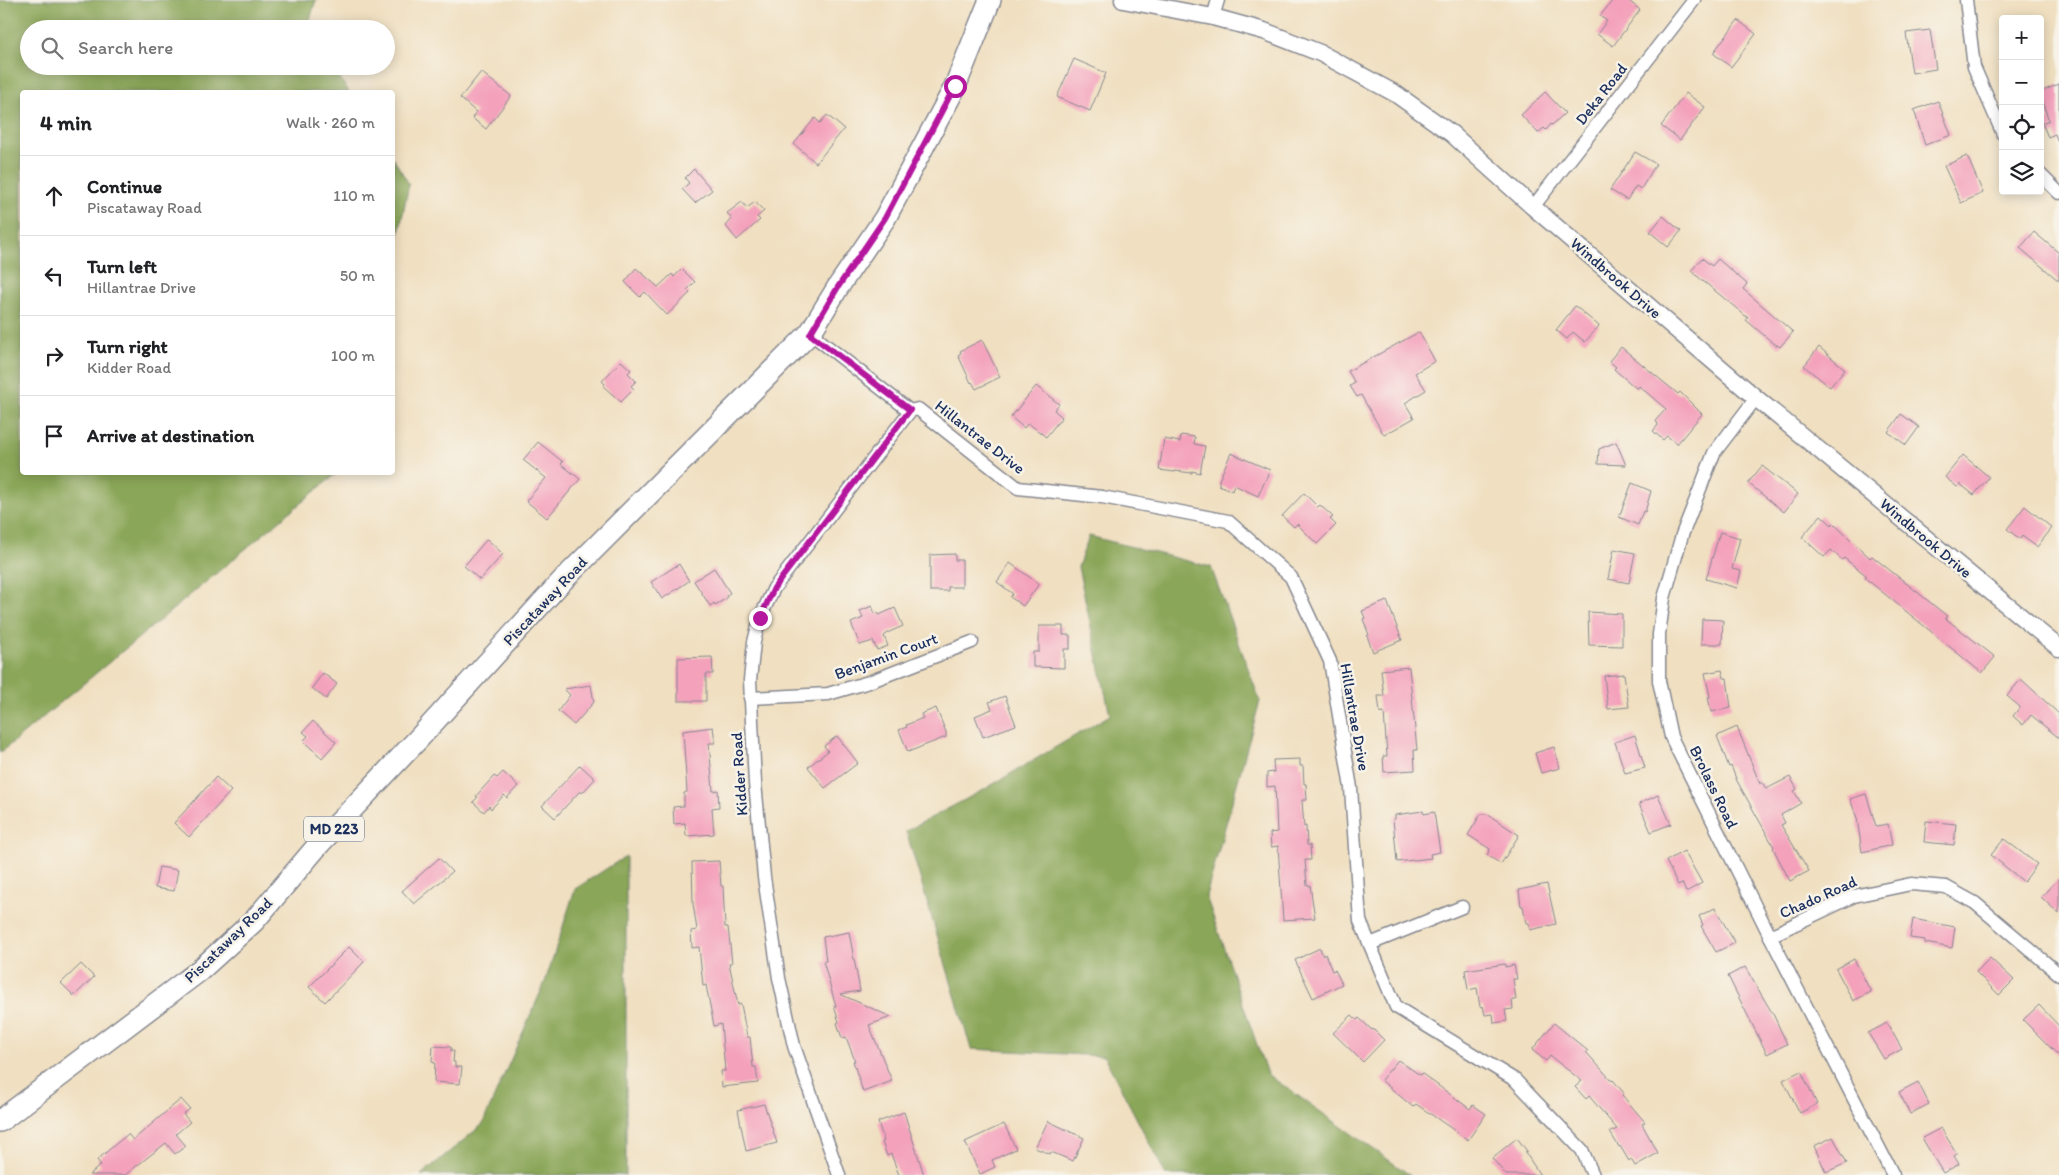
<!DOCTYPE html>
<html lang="en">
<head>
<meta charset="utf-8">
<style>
	body { margin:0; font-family:Itim,sans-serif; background:#f2f2f2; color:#202124 }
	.controls { position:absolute; right:15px; top:15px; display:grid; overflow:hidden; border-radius:5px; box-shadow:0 2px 12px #0003 }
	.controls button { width:45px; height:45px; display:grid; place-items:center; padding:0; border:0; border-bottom:1px solid #e0e0e0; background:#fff; color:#202124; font:25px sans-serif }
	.stop { position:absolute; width:15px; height:15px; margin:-11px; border:4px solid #b5179e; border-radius:50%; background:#fff }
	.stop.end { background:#b5179e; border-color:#fff; box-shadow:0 1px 5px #0008 }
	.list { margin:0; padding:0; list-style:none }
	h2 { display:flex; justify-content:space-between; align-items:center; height:65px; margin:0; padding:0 20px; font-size:21px }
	h2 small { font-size:16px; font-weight:400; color:#757577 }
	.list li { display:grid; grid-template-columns:32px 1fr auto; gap:15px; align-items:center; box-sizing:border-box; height:80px; padding:0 20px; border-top:1px solid #e0e0e0 }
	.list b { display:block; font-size:19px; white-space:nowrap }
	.list p { margin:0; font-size:16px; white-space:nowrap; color:#757577 }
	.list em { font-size:16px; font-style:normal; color:#757577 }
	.icon { flex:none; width:28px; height:28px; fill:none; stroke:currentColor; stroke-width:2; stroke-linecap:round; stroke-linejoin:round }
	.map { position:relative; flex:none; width:2059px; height:1175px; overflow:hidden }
	.search { position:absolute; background:#fff; box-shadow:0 2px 12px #0003; left:20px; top:20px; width:375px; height:55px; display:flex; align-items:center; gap:12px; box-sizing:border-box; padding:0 18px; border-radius:28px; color:#757577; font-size:19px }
	.panel { position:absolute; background:#fff; box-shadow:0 2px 12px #0003; left:20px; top:90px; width:375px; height:385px; border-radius:5px }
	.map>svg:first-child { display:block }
	.forest { fill:#8aa659; stroke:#526a5c }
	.building { fill:#f4a1bc }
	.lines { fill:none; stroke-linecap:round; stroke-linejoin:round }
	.minor-casing { stroke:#86878f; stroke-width:15 }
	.tertiary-casing { stroke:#86878f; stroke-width:19 }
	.primary-casing { stroke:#86878f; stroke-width:24 }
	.minor { stroke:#fff; stroke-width:12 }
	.tertiary { stroke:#fff; stroke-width:16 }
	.primary { stroke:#fff; stroke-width:21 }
	.route { stroke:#b5179e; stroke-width:6 }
	.labels { text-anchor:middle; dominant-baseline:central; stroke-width:5; stroke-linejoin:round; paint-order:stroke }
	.shield { fill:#f7f3e8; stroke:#5d6a87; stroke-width:1 }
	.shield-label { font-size:15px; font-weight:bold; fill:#1b2f5e }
	.street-label { font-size:16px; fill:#1b2f5e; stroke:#f7f3e8 }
</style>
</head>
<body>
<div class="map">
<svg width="2059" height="1175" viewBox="0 0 2059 1175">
	<rect width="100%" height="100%" fill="#f7f3e8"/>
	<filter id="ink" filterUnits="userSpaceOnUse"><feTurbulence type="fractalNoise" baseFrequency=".02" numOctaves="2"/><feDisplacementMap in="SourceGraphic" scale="10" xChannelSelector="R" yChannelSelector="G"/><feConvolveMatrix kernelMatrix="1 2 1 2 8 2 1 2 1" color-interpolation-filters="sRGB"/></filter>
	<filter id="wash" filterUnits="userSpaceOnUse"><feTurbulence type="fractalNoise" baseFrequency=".0096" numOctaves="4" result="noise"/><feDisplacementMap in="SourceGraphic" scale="20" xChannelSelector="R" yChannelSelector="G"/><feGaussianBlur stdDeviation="1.12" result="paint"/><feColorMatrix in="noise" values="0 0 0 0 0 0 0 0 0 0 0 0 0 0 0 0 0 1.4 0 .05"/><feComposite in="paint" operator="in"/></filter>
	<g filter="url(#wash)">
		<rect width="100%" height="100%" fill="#f0dfc0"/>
		<g class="forest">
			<polygon points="0,0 316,0 307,29 29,29 29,66 332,66 349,92 22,92 22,472 337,473 0,753"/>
			<polygon points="393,158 409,184 393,263"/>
			<polygon points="1089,536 1211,567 1260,701 1206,896 1267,1074 1410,1175 1166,1175 1104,1056 971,1049 906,831 985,789 1110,715 1078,567"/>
			<polygon points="626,856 626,1175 421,1175 482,1125 545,982 575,889"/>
		</g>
		<g id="blocks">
			<g class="building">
				<polygon points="1613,0 1628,0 1640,10 1613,46 1597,34 1607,21 1600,16"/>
				<polygon points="1738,20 1756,34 1731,67 1713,53"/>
				<polygon points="1930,30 1936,69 1912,73 1906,33"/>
				<polygon points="1074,59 1106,73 1090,111 1057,97"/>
				<polygon points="481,72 511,96 486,129 472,118 476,112 460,98"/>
				<polygon points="2059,84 2059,142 2058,142 2055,134 2048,137 2042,123 2049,120 2040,97 2040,92"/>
				<polygon points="1545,92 1565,113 1552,125 1551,124 1546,130 1544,128 1538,133 1521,115"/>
				<polygon points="1686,93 1705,107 1680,140 1661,126"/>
				<polygon points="1938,101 1951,135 1925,145 1914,110"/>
				<polygon points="827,115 844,129 816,163 794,144 815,118 820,123"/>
				<polygon points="1635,152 1656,164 1641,189 1636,186 1627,200 1610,190"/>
				<polygon points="1967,156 1983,193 1961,203 1944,166"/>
				<polygon points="694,169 712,190 695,203 682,189 689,183 685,178"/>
				<polygon points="742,202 747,208 755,202 764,211 757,217 760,220 737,240 726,226 732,219 727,213"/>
				<polygon points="1663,216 1681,231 1668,247 1650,232"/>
				<polygon points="2034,232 2059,253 2059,281 2020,248"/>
				<polygon points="1702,258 1712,266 1718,259 1747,284 1743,289 1793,332 1780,347 1772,342 1746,320 1748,318 1691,271"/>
				<polygon points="636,268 658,287 672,274 674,277 682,269 695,282 687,290 690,293 667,315 645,292 640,297 625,282"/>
				<polygon points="1575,306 1599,326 1585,342 1573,332 1567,339 1556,330"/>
				<polygon points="1419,332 1435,361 1415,373 1426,390 1405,403 1414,418 1384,435 1361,395 1357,397 1350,386 1355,383 1348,371"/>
				<polygon points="982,340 1000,377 976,389 972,382 971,383 958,355 961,353 960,351"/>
				<polygon points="1621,347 1678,394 1680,392 1702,414 1677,444 1667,436 1663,440 1653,431 1658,425 1656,420 1666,409 1639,386 1637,389 1614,369 1616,367 1609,361"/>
				<polygon points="1819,347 1845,369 1830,387 1804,366"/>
				<polygon points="621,361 631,370 628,373 636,381 631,386 634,389 621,402 603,386 605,384 602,381"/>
				<polygon points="1036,386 1059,404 1054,410 1062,417 1046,437 1028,423 1024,428 1011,417"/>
				<polygon points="1901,414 1919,427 1906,445 1888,432"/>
				<polygon points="1181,435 1195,437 1194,444 1205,446 1200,473 1192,471 1192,473 1175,471 1175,472 1159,470 1164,439 1180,442"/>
				<polygon points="538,442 563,462 561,464 580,479 547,518 526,501 546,478 523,460"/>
				<polygon points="1616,442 1626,465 1598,464 1599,449"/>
				<polygon points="1231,453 1270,470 1258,496 1234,485 1232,491 1219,485 1219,480"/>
				<polygon points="1963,455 1989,477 1974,495 1960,484 1957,487 1945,477"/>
				<polygon points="1762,466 1798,494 1784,512 1748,483"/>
				<polygon points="1632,483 1651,491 1645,512 1643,511 1638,525 1619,517"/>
				<polygon points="1304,493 1318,507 1320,505 1333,517 1330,519 1336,525 1317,544 1297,524 1294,527 1282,516"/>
				<polygon points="2025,506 2052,528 2037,547 2022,536 2020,539 2007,529"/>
				<polygon points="1821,515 1832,525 1833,523 1870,558 1872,556 1901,579 1947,616 1945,618 1995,657 1982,673 1865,578 1867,576 1844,558 1842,560 1831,550 1824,557 1802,537"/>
				<polygon points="1720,532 1740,538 1732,569 1741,571 1737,588 1706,579"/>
				<polygon points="487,539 503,554 480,580 464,566"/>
				<polygon points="1614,549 1635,553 1629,583 1608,579"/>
				<polygon points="955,554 955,560 962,560 962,587 948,587 948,591 930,591 930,555"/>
				<polygon points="1010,563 1039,584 1023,606 1010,597 1013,594 997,582"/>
				<polygon points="679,564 689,581 662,599 651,582"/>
				<polygon points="714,568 730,593 726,596 727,598 715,605 714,603 710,606 694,581"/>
				<polygon points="1387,601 1402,640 1373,652 1367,636 1369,635 1363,619 1365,618 1362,611"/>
				<polygon points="872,606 875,614 878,612 879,615 895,608 903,626 887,633 887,634 884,636 888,646 877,650 873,641 860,645 851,623 863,618 860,611"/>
				<polygon points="1588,612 1622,614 1622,646 1589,645"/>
				<polygon points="1702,619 1723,620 1722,644 1701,644"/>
				<polygon points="1039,626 1063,626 1063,635 1070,635 1070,649 1064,649 1064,668 1033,667 1033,652 1039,652"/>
				<polygon points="712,657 713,674 706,674 706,701 678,701 678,658"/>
				<polygon points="1409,667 1417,750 1414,750 1415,770 1384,772 1383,756 1387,756 1384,712 1380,713 1378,696 1384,696 1381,670"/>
				<polygon points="1722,670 1724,678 1727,678 1731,708 1711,712 1708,697 1710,697 1705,673"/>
				<polygon points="323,673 337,684 326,699 312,688"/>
				<polygon points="1624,674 1629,707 1608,709 1604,676"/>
				<polygon points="2021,679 2059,714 2059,738 2031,715 2023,725 2013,716 2020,707 2007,696"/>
				<polygon points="591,685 594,702 574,725 558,711 570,695 564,689"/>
				<polygon points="1005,696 1016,725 983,737 975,716 992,709 989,702"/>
				<polygon points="936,708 946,732 946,737 908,752 899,730 907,727 906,725 923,718 921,714"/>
				<polygon points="313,721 336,742 322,758 303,741 308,736 303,732"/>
				<polygon points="713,727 715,743 709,743 713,791 718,790 719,807 712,808 714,834 686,836 685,823 674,824 673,807 684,806 684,793 687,792 683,731"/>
				<polygon points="1737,727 1760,784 1762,782 1766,789 1790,777 1797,789 1794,791 1801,803 1781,815 1785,823 1781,825 1809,871 1790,881 1773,848 1774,847 1737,781 1731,766 1729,767 1717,736"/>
				<polygon points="1635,735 1645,768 1625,773 1615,742"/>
				<polygon points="837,736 858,763 825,788 808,767 828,751 824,746"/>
				<polygon points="1554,747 1560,768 1541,773 1535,753"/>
				<polygon points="1300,759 1300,766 1303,766 1304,784 1306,784 1307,800 1302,800 1304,827 1306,826 1307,845 1310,845 1311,860 1305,860 1307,885 1310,885 1315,918 1283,920 1278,846 1271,847 1270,833 1277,832 1275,786 1267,787 1267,773 1274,772 1273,760"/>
				<polygon points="580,765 595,779 582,793 580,791 555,818 542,806"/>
				<polygon points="503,772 518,786 507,798 504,795 491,809 489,806 484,812 473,802 478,797 476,796 494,776 497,778"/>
				<polygon points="216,777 231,791 189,837 174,823"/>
				<polygon points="1866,794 1876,826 1888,824 1892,845 1862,852 1857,818 1850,799"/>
				<polygon points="1658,795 1671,824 1651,832 1639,804"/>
				<polygon points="1423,811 1424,814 1434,812 1440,852 1430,854 1431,858 1397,862 1393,819 1395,819 1395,815"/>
				<polygon points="1481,814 1487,814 1519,835 1501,864 1487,855 1490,849 1468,835"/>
				<polygon points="1926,821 1956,824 1954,845 1924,842"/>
				<polygon points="2004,839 2037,864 2024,882 1991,855"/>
				<polygon points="1684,851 1702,883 1686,892 1682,883 1678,885 1666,861"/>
				<polygon points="439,858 452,872 414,904 402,891"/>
				<polygon points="719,861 721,886 723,886 725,927 728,927 732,963 729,963 738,1005 741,1004 747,1037 750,1037 753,1067 756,1067 758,1083 722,1087 721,1071 725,1071 721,1024 714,1026 706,985 703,986 699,947 692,948 691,931 697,930 693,904 692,862"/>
				<polygon points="159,867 178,870 174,891 155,888"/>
				<polygon points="2059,878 2059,914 2041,897"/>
				<polygon points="1547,884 1556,924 1530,930 1529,923 1526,923 1523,906 1521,906 1519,890"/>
				<polygon points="1715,908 1735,943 1716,952 1701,926 1703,925 1699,916"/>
				<polygon points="1913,919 1955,927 1952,948 1925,943 1925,940 1910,938"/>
				<polygon points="849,932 860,991 840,994 891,1017 869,1025 892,1081 863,1092 853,1061 855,1061 846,1037 842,1038 837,1023 839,1022 834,1006 836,1006 823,961 826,961 823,937"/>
				<polygon points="349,947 364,962 325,1002 309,987"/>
				<polygon points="1320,948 1323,956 1325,954 1332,971 1335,970 1342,984 1313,998 1295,960"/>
				<polygon points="1990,958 2014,980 1999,995 1976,972"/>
				<polygon points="1854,959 1871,992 1853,1001 1836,969"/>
				<polygon points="81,964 94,977 74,996 61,983"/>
				<polygon points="1505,964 1505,967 1514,965 1517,979 1513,979 1516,1000 1512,1000 1513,1009 1505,1010 1507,1021 1494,1023 1493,1014 1485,1015 1483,1006 1480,1007 1477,988 1468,990 1465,970"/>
				<polygon points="1745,967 1774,1016 1787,1044 1767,1054 1728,976"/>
				<polygon points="2039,1005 2059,1026 2059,1056 2023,1020"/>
				<polygon points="1352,1015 1357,1020 1359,1018 1372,1030 1373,1029 1384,1040 1363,1062 1333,1033"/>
				<polygon points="1554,1023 1588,1051 1586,1052 1612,1081 1613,1080 1624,1093 1622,1095 1645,1122 1642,1124 1658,1153 1635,1166 1631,1159 1629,1161 1620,1146 1619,1147 1610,1132 1617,1129 1589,1096 1586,1099 1575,1087 1582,1081 1550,1056 1546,1061 1532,1050"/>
				<polygon points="1887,1023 1902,1049 1884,1059 1868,1033"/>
				<polygon points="433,1046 451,1047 451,1051 454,1051 453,1062 455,1062 455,1067 462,1067 460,1084 434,1082 435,1063 432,1062"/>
				<polygon points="1398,1060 1420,1075 1421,1073 1470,1109 1473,1105 1486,1114 1468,1140 1416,1104 1413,1107 1381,1080"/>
				<polygon points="1801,1071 1817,1104 1800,1113 1783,1080"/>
				<polygon points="1918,1082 1929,1104 1910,1114 1899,1092"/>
				<polygon points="181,1099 190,1109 183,1114 190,1122 176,1134 186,1146 175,1154 166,1143 125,1175 89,1175 101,1165 97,1160 117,1143 128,1134 133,1140"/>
				<polygon points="764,1104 777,1143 746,1151 738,1110"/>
				<polygon points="904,1112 924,1175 899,1175 891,1154 887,1156 882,1142 884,1141 878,1122"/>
				<polygon points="1048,1121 1084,1138 1073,1161 1051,1152 1050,1154 1035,1148"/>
				<polygon points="1004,1124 1016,1149 992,1160 995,1167 980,1174 965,1142"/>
				<polygon points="1941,1128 1957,1154 1954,1156 1959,1164 1943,1173 1922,1138"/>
				<polygon points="1833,1137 1847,1163 1826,1172 1814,1146"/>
				<polygon points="1517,1138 1527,1151 1525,1152 1540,1175 1506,1175 1492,1158"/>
			</g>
		</g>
	</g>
	<g filter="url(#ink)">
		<use href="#blocks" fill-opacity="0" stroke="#86878f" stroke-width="1"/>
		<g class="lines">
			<g class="minor-casing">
				<g id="minor">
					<polyline points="1966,0 1974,67 2003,134"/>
					<polyline points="1213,17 1218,0"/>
					<polyline points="2040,174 2059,193"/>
					<polyline points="1533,207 1694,0"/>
					<polyline points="810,333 910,411 918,409 1018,488 1102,497 1228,521 1291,577 1330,661 1351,788 1360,921 1396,1007 1515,1080 1582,1150 1593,1175"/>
					<polyline points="1756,398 1714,453 1682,535 1664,598 1659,634 1659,681 1671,737 1770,936 1893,1175"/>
					<polyline points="750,698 828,694 869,682 972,642"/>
					<polyline points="1770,936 1854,896 1911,884 1946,887 1975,903 2059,974"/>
					<polyline points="1370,944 1462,907"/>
					<polyline points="839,1175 794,1046 779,978 764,877 755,783 750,680 754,642 760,618 774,588 910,411"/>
				</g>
			</g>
			<g class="tertiary-casing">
				<polyline id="tertiary" points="1123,0 1213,17 1264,31 1320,53 1396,94 1452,134 1533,207 1756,398 2059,648"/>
			</g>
			<g class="primary-casing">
				<polyline id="primary" points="0,1121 199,971 254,921 320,843 420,737 561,582 810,333 838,287 885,218 954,89 990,0"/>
			</g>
			<use href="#minor" class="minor"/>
			<use href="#tertiary" class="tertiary"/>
			<use href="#primary" class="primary"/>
		</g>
	</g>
	<g class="lines" filter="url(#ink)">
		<polyline class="route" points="760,618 774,588 910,410 810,334 838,287 885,218 955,86"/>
	</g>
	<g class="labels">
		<rect class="shield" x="304" y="816.5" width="60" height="25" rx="4"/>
		<g class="shield-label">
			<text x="334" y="829">MD 223</text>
		</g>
		<g class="street-label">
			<text transform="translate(1601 94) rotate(-52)">Deka Road</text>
			<text transform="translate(1616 278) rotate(41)">Windbrook Drive</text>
			<text transform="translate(980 437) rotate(38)">Hillantrae Drive</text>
			<text transform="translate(1926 538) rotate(40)">Windbrook Drive</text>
			<text transform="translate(545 601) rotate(-47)">Piscataway Road</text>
			<text transform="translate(886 656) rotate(-20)">Benjamin Court</text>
			<text transform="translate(1355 717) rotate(80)">Hillantrae Drive</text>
			<text transform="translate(739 774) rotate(-94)">Kidder Road</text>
			<text transform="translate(1714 787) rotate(64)">Brolass Road</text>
			<text transform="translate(1818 897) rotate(-24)">Chado Road</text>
			<text transform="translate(228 940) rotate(-44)">Piscataway Road</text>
		</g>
	</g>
</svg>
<div class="controls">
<button>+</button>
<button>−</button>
<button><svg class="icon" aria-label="locate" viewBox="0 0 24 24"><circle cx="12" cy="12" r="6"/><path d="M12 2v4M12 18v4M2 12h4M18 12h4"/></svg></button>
<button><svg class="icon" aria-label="layers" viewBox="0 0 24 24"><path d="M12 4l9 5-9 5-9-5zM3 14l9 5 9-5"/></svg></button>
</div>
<div class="stop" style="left:955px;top:86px"></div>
<div class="stop end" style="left:760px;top:618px"></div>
<div class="search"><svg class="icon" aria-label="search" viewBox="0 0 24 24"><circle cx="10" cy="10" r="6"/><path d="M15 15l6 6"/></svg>Search here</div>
<section class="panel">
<h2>4 min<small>Walk · 260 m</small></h2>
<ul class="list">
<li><svg class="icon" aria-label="ahead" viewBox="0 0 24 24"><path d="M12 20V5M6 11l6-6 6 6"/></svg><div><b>Continue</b><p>Piscataway Road</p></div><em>110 m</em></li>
<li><svg class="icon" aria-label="left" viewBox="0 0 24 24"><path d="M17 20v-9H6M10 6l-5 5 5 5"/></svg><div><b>Turn left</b><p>Hillantrae Drive</p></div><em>50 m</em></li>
<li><svg class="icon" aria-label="right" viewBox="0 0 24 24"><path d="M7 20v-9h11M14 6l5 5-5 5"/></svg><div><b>Turn right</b><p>Kidder Road</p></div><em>100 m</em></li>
<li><svg class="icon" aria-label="arrive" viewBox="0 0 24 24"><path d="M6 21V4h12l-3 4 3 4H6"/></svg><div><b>Arrive at destination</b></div></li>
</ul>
</section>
</div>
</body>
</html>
